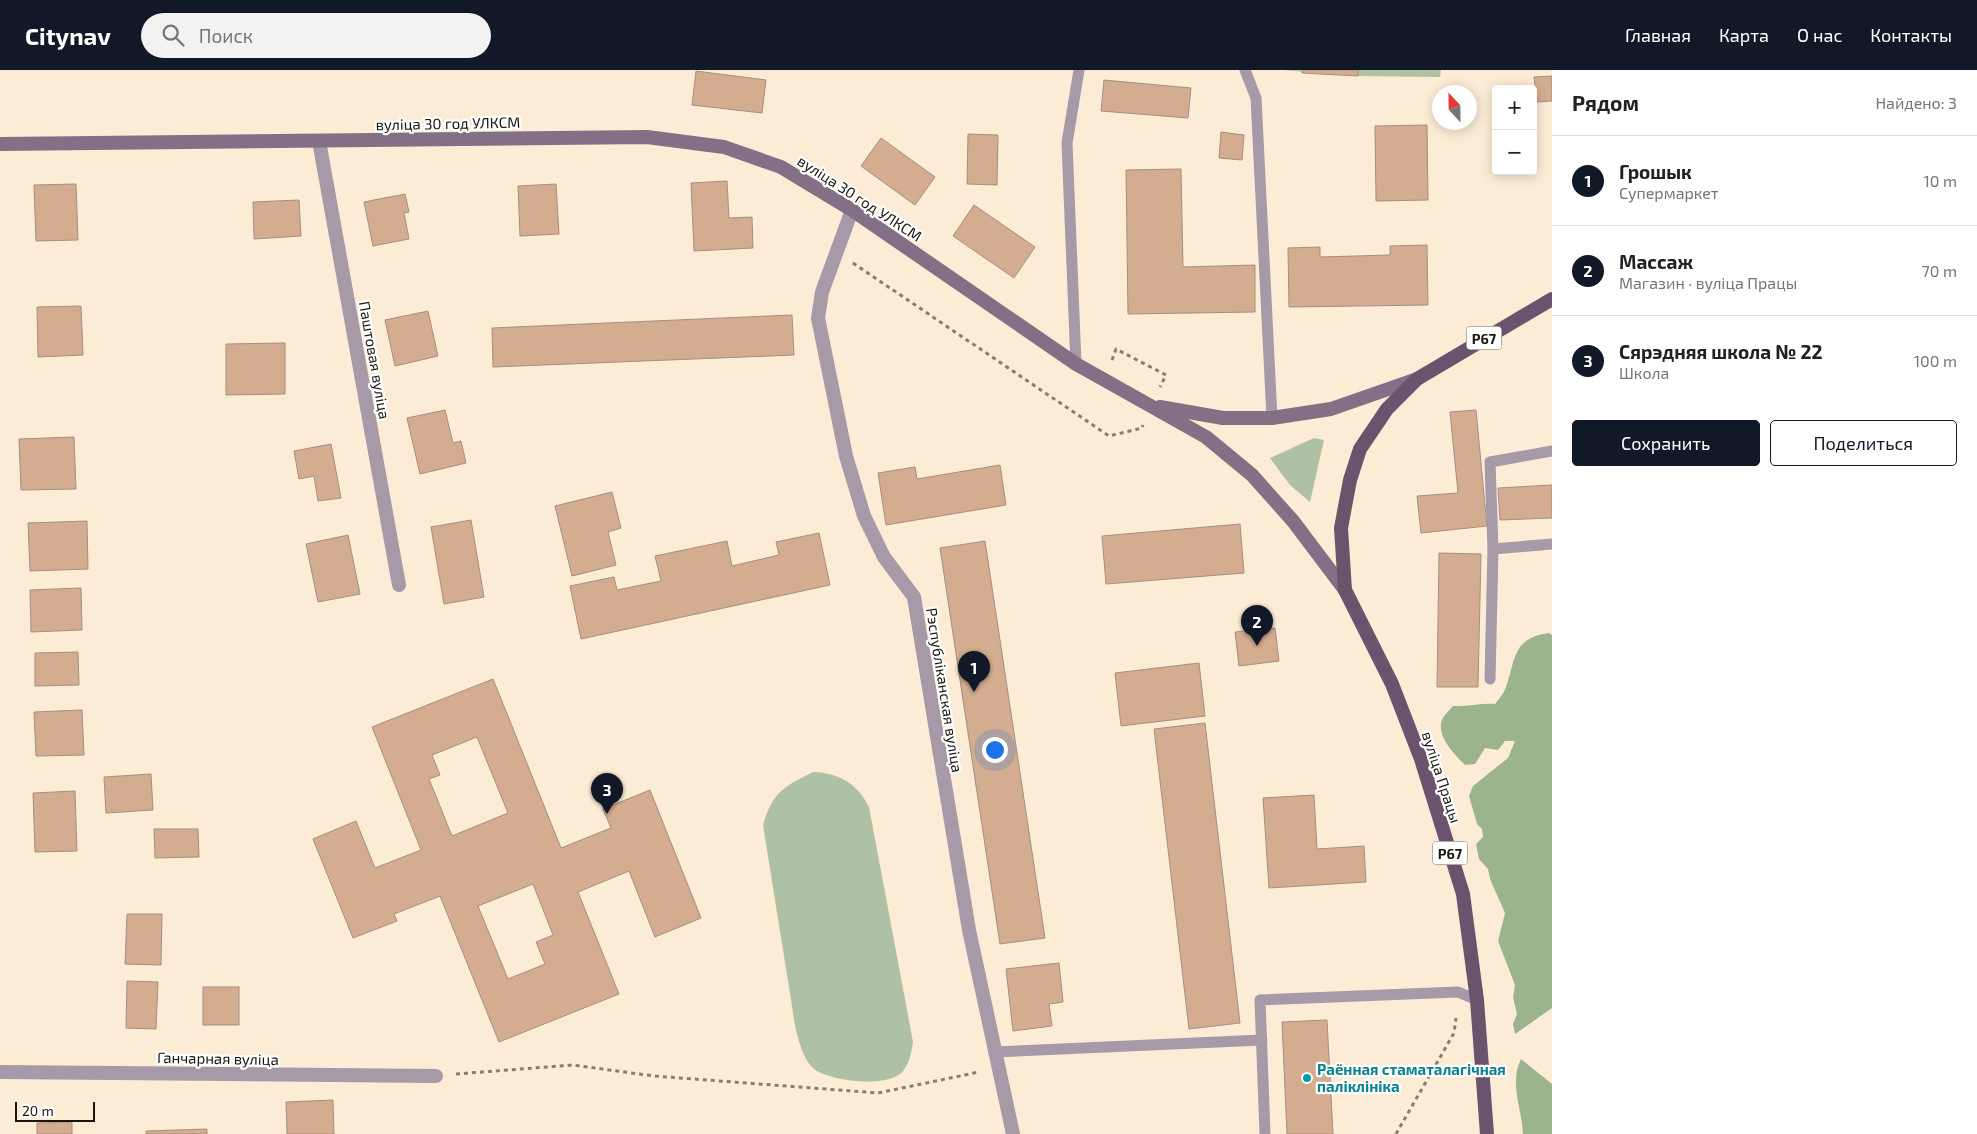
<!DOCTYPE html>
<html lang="ru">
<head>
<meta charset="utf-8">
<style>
	body { margin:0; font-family:"Exo 2",sans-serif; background:#f2f2f2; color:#222 }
	.controls { position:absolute; right:15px; top:15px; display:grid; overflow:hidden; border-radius:5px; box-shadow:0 2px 12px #0003 }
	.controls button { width:45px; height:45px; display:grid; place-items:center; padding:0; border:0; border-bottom:1px solid #e0e0e0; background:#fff; color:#222; font:25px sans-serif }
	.compass { position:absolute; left:1432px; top:15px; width:45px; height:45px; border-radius:50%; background:#fff; box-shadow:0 2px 12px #0003; rotate:338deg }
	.scale { position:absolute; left:15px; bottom:12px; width:80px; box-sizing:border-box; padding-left:5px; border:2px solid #1b150e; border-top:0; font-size:14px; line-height:18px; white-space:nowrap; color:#1b150e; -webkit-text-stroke:4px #fff; paint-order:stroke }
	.you { position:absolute; left:994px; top:679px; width:18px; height:18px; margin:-12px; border:4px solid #fff; border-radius:50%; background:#1a73e8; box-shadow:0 0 0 8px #1a73e833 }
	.badge { display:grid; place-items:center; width:32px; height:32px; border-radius:50%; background:#111827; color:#fff; font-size:16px; font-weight:700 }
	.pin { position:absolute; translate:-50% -41px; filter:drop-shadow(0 1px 2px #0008) }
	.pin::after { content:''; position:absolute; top:26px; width:18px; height:15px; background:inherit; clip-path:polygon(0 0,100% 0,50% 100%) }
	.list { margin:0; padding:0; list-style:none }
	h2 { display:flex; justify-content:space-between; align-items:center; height:65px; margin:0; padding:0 20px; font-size:21px }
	h2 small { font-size:16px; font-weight:400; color:#767676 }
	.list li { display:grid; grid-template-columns:32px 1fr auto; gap:15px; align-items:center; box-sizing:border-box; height:90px; padding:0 20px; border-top:1px solid #e0e0e0 }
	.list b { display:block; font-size:19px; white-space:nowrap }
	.list p { margin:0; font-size:16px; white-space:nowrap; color:#767676 }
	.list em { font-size:16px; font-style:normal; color:#767676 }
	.actions { display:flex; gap:10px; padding:15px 20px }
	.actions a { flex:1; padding:11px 0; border:1px solid #111827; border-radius:5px; text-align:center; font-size:18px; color:#111827 }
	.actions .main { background:#111827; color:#fff }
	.icon { flex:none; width:28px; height:28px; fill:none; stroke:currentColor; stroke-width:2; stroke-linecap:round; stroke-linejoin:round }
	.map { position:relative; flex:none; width:1552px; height:1064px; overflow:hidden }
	header { display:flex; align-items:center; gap:30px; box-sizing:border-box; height:70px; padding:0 25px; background:#111827; color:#fff }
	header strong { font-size:24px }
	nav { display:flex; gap:28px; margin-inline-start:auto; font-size:18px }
	.search { width:350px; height:45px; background:#f2f2f2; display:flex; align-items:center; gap:12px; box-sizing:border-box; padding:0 18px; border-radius:28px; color:#767676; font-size:19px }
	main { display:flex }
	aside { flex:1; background:#fff }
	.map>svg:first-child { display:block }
	.green { fill:#afc1a5 }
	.forest { fill:#9bb48d }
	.building { fill:#d4ac90; stroke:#a58f80; fill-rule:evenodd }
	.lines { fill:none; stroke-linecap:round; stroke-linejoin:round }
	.path { stroke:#887d6f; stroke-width:3; stroke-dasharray:4 4; stroke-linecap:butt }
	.service { stroke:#a699a8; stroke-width:11 }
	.minor { stroke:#a699a8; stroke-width:14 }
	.secondary { stroke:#847086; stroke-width:14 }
	.primary { stroke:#6b536e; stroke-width:14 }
	.culture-dot { fill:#0f9aa8; stroke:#fff; stroke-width:2 }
	.labels { text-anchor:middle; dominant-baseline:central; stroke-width:4.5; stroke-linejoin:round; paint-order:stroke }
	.shield { fill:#fff; stroke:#5f5b56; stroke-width:1 }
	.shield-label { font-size:14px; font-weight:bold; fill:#1b150e }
	.street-label { font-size:15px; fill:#1b150e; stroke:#fff }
	.culture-label { font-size:15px; font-weight:bold; fill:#0d838f; stroke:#fff; text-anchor:start }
</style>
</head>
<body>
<header>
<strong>Citynav</strong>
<div class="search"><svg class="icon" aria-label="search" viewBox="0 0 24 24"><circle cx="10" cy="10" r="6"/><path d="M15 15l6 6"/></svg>Поиск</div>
<nav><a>Главная</a><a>Карта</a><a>О нас</a><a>Контакты</a></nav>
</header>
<main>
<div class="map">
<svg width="1552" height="1064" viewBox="0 0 1552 1064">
	<rect width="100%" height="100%" fill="#fcebd5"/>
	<g class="green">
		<polygon points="1282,0 1441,0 1440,7 1358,6"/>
		<polygon points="1314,368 1324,370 1310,432 1290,415 1270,388"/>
		<path d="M813 702C839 703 857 713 869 737L913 972C911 982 910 993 903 1001 889 1019 830 1011 814 999 803 989 800 974 796 961L763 755C773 722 783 717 813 702Z"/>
	</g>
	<g class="forest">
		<path d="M1549 563 1552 565V938L1515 964 1513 954 1517 944 1513 927 1515 915 1498 871 1505 843 1490 809 1488 799 1479 789 1476 774 1483 767 1482 759 1477 754 1469 726 1473 716 1508 688 1515 671H1505L1498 680 1485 678 1475 694 1465 695C1455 685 1434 664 1443 648 1445 644 1450 640 1453 636 1468 637 1480 633 1495 634 1499 629 1504 623 1506 617 1516 589 1512 568 1549 563Z"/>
		<path d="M1521 989 1552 1014V1064H1523C1522 1039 1509 1013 1521 989Z"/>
	</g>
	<g class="building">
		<polygon points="1302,0 1358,0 1358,6 1302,3"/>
		<polygon points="696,1 766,10 762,43 692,35"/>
		<polygon points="1552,6 1552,31 1537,32 1534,7"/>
		<polygon points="1104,10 1191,18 1188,48 1101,41"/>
		<polygon points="1427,55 1428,130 1376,131 1375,56"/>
		<polygon points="1221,62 1244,65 1242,90 1219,88"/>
		<polygon points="968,64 998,65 997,115 967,114"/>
		<polygon points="881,68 935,107 915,135 861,96"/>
		<polygon points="1181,99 1183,197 1255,195 1255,242 1128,244 1126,100"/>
		<polygon points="727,111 729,148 752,147 753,178 694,181 691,113"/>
		<polygon points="76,114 78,170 36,171 34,115"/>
		<polygon points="556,114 559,164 520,166 518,116"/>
		<polygon points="405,124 409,142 404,143 409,169 373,176 364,132"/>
		<polygon points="299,130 301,166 254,169 253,132"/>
		<polygon points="974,135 1035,177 1014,208 953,166"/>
		<polygon points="1427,175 1428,235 1289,237 1288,178 1320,177 1320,187 1390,185 1390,176"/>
		<polygon points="81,236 83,285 38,287 37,237"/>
		<polygon points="428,241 438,286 395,296 385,250"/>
		<polygon points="792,245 794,285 493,297 492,258"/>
		<polygon points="285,273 285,324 226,325 226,274"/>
		<polygon points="445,340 453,373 461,371 466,393 420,404 407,348"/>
		<polygon points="1476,340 1487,456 1421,463 1417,426 1458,423 1450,342"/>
		<polygon points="74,367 76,419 21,420 19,369"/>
		<polygon points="331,374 341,428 318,431 314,406 299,409 294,381"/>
		<polygon points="1000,395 1006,435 886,455 878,403 915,397 917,409"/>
		<polygon points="1552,415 1552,448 1500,450 1498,418"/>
		<polygon points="612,422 621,458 608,462 616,495 572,506 555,436"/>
		<polygon points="471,450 484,527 444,534 431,457"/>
		<polygon points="87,451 88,499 30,501 28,453"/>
		<polygon points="1240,454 1244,503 1106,514 1102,466"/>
		<polygon points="819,463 830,515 581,569 570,516 614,507 617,520 661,511 655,486 727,471 732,496 779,485 776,472"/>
		<polygon points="348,465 360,524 318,532 306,474"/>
		<polygon points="985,471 1045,868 1000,874 940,478"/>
		<polygon points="1439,483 1481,484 1478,617 1437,617"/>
		<polygon points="81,518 82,560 31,562 30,520"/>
		<polygon points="1275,558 1279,591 1239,596 1235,562"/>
		<polygon points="78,582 79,615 35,616 35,583"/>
		<polygon points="1199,593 1205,646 1121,656 1115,603"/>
		<path d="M493 609 561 778 611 758 603 739 650 720 701 848 655 867 629 801 578 822 619 924 499 972 440 826 394 844 397 851 353 868 313 769 356 751 375 798 421 780 372 657ZM477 667 508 743 452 766 429 709 440 705 432 685ZM533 814 553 865 536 872 545 894 508 909 478 836Z"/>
		<polygon points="82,640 84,685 36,686 34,642"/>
		<polygon points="1205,653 1240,953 1189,959 1154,659"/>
		<polygon points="151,704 153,740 106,743 104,707"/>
		<polygon points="75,721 77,781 35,782 33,723"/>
		<polygon points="1314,725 1317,779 1364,776 1366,812 1269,818 1263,728"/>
		<polygon points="154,759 198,759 199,787 155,788"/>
		<polygon points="127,844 162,844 161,895 125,894"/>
		<polygon points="1059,893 1063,932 1049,934 1052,956 1013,961 1006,899"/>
		<polygon points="127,911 158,912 156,959 126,958"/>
		<rect x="203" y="917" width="36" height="38"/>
		<polygon points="1327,950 1333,1064 1287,1064 1282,952"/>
		<polygon points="333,1030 334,1064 287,1064 286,1032"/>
		<polygon points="72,1052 72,1064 37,1064 37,1053"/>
		<polygon points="207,1059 207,1064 146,1064 146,1061"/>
	</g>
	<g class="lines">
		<g class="path">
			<polyline points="853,193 1109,366 1142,358 1143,355"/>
			<polyline points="1112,290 1116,279 1166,305 1160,317"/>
			<polyline points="456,1004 573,995 654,1006 878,1023 979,1002"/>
			<polyline points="1396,1064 1454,963 1456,948"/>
		</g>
		<g class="service">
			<polyline points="1245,0 1256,28 1272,348"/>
			<polyline points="1076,294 1067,73 1079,0"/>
			<polyline points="1552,381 1490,392 1493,479 1552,474"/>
			<polyline points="1490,609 1493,479"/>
			<polyline points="994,982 1262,970"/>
			<polyline points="1265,1064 1260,930 1458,922 1477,930"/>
		</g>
		<g class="minor">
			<polyline points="319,71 399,515"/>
			<polyline points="852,140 822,222 818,248 846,386 864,446 884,487 914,527 969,860 1013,1064"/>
			<polyline points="0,1002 436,1006"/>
		</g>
		<g class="secondary">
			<polyline points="0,74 647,67 724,77 781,97 852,140 1076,294 1206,367 1252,405 1293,451 1345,520"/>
			<polyline points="1160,337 1223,348 1272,348 1331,339 1417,309"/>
		</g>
		<polyline class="primary" points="1487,1064 1477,930 1463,824 1421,689 1392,614 1345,520 1341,458 1350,410 1360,379 1387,339 1417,309 1552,229"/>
	</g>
	<circle class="culture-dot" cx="1307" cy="1008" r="5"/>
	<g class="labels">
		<g class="shield">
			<rect x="1466.5" y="256.5" width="35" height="23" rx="4"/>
			<rect x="1432.5" y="771.5" width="35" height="23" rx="4"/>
		</g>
		<g class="shield-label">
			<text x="1484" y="268">Р67</text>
			<text x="1450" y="783">Р67</text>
		</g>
		<g class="street-label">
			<text transform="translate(448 53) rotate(-1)">вуліца 30 год УЛКСМ</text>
			<text transform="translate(860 128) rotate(33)">вуліца 30 год УЛКСМ</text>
			<text transform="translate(375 290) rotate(80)">Паштовая вуліца</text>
			<text transform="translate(945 620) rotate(81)">Рэспубліканская вуліца</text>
			<text transform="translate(1442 707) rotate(72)">вуліца Працы</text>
			<text transform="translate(218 988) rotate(1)">Ганчарная вуліца</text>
		</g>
		<g class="culture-label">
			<text x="1317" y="999">Раённая стаматалагічная<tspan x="1317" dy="17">паліклініка</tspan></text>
		</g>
	</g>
</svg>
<div class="controls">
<button>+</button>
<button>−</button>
</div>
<svg class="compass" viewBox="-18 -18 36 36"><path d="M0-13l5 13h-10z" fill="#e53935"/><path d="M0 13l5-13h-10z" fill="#767676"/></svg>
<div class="scale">20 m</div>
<div class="you"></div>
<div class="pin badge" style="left:974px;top:622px">1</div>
<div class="pin badge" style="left:1257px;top:576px">2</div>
<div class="pin badge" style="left:607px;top:744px">3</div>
</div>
<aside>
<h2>Рядом<small>Найдено: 3</small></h2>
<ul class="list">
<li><span class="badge">1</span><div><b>Грошык</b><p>Супермаркет</p></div><em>10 m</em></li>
<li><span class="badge">2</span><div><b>Массаж</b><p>Магазин · вуліца Працы</p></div><em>70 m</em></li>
<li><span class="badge">3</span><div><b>Сярэдняя школа № 22</b><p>Школа</p></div><em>100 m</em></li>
</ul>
<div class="actions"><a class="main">Сохранить</a><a>Поделиться</a></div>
</aside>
</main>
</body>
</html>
